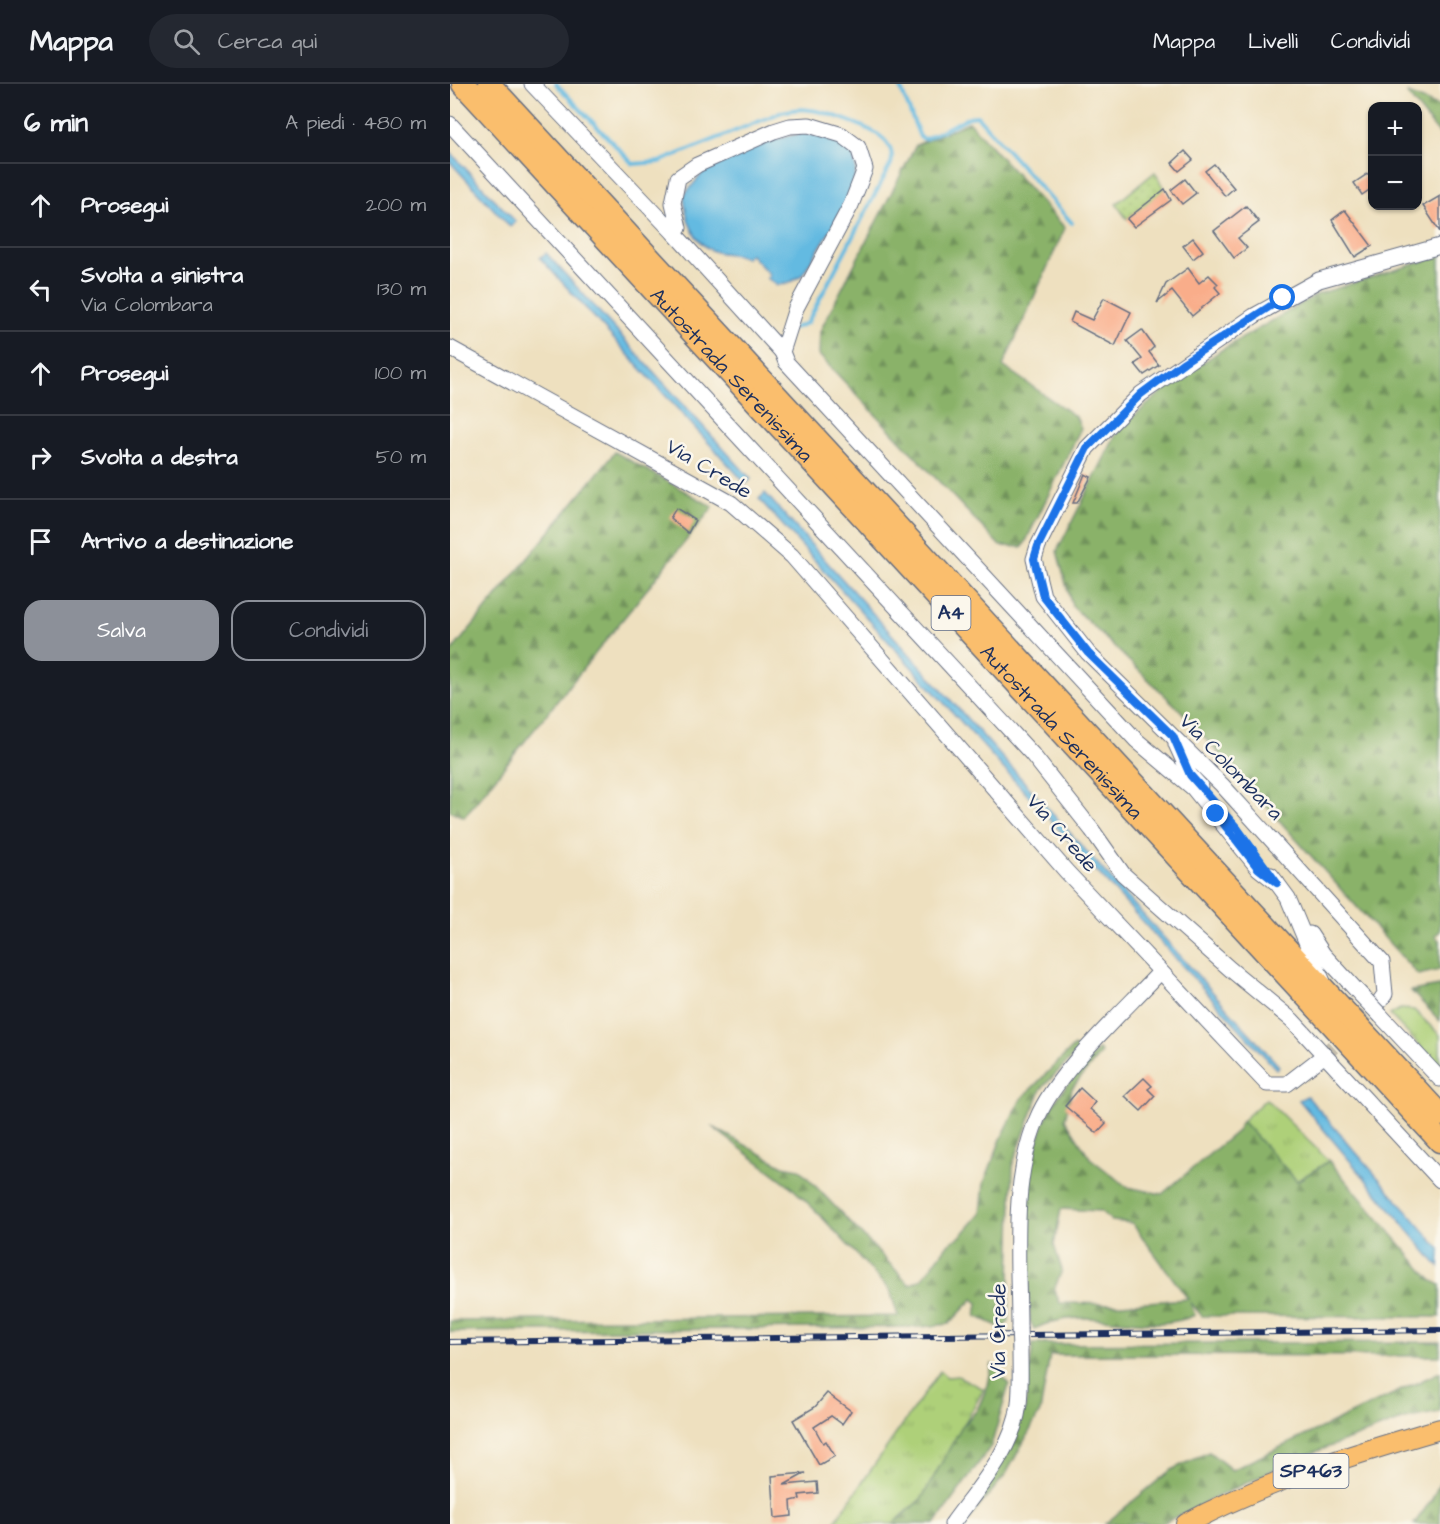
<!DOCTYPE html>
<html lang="it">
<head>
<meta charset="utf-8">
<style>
	body { margin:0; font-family:"Architects Daughter",sans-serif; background:#242831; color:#f1f3f6 }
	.controls { position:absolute; right:18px; top:18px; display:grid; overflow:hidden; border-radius:12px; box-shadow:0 2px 4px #0004 }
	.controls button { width:54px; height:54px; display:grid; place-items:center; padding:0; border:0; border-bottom:2px solid #363941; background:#171b24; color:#f1f3f6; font:30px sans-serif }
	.stop { position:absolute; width:18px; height:18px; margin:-14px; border:4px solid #1a73e8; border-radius:50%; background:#fff }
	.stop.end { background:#1a73e8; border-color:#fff; box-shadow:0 2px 6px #0008 }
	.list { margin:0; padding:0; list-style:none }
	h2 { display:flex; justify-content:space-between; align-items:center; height:78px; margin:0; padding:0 24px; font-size:26px }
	h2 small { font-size:20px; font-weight:400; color:#9ea1a6 }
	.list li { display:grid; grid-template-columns:39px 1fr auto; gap:18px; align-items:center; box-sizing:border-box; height:84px; padding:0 24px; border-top:2px solid #363941 }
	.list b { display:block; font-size:22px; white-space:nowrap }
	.list p { margin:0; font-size:20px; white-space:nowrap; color:#9ea1a6 }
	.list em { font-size:20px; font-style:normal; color:#9ea1a6 }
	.actions { display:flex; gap:12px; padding:18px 24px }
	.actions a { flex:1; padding:14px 0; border:2px solid #8c9099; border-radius:18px; text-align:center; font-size:21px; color:#8c9099 }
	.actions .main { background:#8c9099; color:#fff }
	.icon { flex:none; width:33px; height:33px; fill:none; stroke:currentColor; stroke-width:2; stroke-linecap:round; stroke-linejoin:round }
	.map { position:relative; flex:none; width:990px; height:1440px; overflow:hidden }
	header { display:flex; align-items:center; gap:36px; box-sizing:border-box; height:84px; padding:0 30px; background:#171b24; border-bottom:2px solid #363941 }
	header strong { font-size:28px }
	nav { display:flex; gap:33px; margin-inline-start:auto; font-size:21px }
	.search { width:420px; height:54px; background:#242831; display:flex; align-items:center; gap:15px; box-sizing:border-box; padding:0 21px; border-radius:33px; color:#9ea1a6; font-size:22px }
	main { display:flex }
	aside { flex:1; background:#171b24 }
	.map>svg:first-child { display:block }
	.grass { fill:url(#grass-tufts); stroke:#64806c; stroke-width:1.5 }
	.forest { fill:url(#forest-firs); stroke:#527064; stroke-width:1.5; fill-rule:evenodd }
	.park { fill:url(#park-dots); stroke:#64806c; stroke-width:1.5 }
	.water { fill:#64bae1; stroke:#4074a0; stroke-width:1.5 }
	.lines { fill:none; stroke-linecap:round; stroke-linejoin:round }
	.stream { stroke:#64bae1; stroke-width:4 }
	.building { fill:#f9ad8a }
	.minor-tunnel { stroke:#c4bdac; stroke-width:15; stroke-dasharray:15 8; stroke-linecap:butt }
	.minor-casing { stroke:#656d80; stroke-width:17 }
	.major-casing { stroke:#656d80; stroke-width:22 }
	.highway-casing { stroke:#656d80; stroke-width:25 }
	.minor { stroke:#fff; stroke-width:15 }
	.major { stroke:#fabe6d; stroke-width:20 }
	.highway { stroke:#fabe6d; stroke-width:22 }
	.rail-casing { stroke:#1b2f5e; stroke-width:6 }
	.rail { stroke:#fbf7ec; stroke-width:4; stroke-dasharray:11; stroke-linecap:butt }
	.minor-bridge-casing { stroke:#656d80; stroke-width:17; stroke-linecap:butt }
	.minor-bridge { stroke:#fff; stroke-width:15 }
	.route { stroke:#1a73e8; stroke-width:8 }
	.labels { text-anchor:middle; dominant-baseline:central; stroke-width:5; stroke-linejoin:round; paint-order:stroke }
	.shield { fill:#fbf7ec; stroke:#5e6b89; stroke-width:1.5 }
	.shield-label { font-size:20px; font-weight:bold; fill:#1b2f5e }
	.street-label { font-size:21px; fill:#1b2f5e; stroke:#fbf7ec }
</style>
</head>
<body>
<header>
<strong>Mappa</strong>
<div class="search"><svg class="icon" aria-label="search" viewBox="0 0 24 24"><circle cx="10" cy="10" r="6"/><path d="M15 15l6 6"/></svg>Cerca qui</div>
<nav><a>Mappa</a><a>Livelli</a><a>Condividi</a></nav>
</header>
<main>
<aside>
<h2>6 min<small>A piedi · 480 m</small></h2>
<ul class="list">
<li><svg class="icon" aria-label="ahead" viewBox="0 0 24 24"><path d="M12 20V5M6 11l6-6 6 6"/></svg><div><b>Prosegui</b></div><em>200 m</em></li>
<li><svg class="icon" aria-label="left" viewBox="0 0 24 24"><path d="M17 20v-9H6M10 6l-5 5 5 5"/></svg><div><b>Svolta a sinistra</b><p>Via Colombara</p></div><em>130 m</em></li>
<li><svg class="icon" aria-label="ahead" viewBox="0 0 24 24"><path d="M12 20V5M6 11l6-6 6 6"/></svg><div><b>Prosegui</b></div><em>100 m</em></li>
<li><svg class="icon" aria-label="right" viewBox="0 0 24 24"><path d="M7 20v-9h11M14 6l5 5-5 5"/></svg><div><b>Svolta a destra</b></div><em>50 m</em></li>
<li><svg class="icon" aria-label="arrive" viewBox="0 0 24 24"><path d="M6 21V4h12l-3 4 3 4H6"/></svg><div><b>Arrivo a destinazione</b></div></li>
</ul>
<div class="actions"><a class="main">Salva</a><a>Condividi</a></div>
</aside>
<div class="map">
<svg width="990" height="1440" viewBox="0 0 990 1440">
	<defs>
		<pattern id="grass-tufts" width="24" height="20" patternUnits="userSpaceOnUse" patternTransform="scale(1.5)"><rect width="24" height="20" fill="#aed079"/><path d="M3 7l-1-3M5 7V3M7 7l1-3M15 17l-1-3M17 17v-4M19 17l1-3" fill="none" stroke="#95b36b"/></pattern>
		<pattern id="forest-firs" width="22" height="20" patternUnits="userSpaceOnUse" patternTransform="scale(1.5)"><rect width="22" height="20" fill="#8ab269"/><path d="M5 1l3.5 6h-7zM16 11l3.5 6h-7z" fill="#70915a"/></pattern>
		<pattern id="park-dots" width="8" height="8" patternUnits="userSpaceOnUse" patternTransform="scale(1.5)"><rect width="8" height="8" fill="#aed079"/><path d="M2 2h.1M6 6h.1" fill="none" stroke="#95b36b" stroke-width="1.8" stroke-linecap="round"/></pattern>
	</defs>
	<rect width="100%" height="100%" fill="#fbf7ec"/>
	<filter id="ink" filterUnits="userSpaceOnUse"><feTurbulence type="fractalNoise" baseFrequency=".0167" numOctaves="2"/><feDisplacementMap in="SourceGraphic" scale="12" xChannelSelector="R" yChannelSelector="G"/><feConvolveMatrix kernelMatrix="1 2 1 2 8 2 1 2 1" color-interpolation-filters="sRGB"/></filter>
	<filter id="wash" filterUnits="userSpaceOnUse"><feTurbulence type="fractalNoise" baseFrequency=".008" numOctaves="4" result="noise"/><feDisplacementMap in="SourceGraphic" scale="24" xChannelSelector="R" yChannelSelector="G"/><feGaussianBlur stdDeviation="1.35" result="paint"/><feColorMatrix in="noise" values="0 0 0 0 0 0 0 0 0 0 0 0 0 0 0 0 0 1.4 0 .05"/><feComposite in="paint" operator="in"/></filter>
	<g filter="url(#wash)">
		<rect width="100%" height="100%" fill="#eee0bf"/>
		<g class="grass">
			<polygon points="950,925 964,926 990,951 990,983 940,931"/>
			<polygon points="816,1015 879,1077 847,1097 792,1037"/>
			<polygon points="490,1287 497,1293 508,1292 534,1305 472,1414 443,1440 383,1440"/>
		</g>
		<g class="forest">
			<polygon points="956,9 990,23 990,51"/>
			<polygon points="519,38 615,144 553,282 626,333 631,344 573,463 550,462 369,271 370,247 466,61"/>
			<polygon points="990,172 990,847 985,852 990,857 990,886 968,891 730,626 622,522 607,467 669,345 719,302 770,267 868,210"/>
			<polygon points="165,368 263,423 14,733 0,727 0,569"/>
			<polygon points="990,902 990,937 961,907"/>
			<polygon points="624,962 629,966 591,1005 563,1079 559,1238 552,1244 526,1232 528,1219 523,1215 499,1240 471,1243 0,1248 0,1237 448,1232 440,1206 365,1126 339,1101 261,1042 333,1082 349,1085 460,1201 473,1194 499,1159 511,1152 531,1129 534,1099 551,1055 571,1015"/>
			<path d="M649 965 651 969 622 1004 615 1035 640 1074 677 1103 712 1110 787 1047 792 1037 847 1097 879 1077 981 1196 990 1201V1233L752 1232 740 1218 745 1231C697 1254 638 1217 584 1245L580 1237C577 1173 570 1102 593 1042 604 1012 628 987 649 965ZM611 1125 651 1127 662 1137 682 1139 738 1215 670 1220 610 1219 604 1206 612 1186 604 1161Z"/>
			<polygon points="990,1258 990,1272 600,1271 590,1328 556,1390 515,1440 508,1440 575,1325 583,1260"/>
			<polygon points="542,1280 559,1301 541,1362 485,1440 443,1440 472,1414 512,1342 527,1326 538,1301"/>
			<polygon points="990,1288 990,1328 955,1335 846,1375 711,1440 655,1440 721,1386 759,1368 782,1386"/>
			<polygon points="990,1398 990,1440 964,1440 982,1415"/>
		</g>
		<polygon class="park" points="705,88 715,106 677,135 666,120"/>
		<g class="water">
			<path d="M353 49 390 56C395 62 402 68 404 75 416 102 366 167 352 191L341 198 327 201 317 194 320 191 300 170 295 174C284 168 273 171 263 167 242 158 235 131 234 111L256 85 322 56Z"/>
			<polygon points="0,68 66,138 60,143 0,78"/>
			<polygon points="96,169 301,395 296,400 90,174"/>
			<polygon points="315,409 829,982 826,985 309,415"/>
			<polygon points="857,1012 990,1165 989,1183 849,1016"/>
		</g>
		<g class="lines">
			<g class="stream">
				<path d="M106 0 183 80 209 78 332 28C342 26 350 24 360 26 375 27 418 43 430 52 439 59 444 69 441 80L357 239 344 244"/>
				<polyline points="449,0 470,53 475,55 519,33 527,32 622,139"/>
			</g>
		</g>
		<g id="blocks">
			<g class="building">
				<polygon points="735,67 743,76 729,87 722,79"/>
				<polygon points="764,80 784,104 775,112 755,87"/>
				<polygon points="922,87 922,104 912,111 904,99"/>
				<polygon points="735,95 746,109 732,120 721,106"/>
				<polygon points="715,105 721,116 684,143 677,135"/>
				<polygon points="990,112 990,148 973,122"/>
				<polygon points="796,122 809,138 788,154 797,164 784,174 764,147"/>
				<polygon points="895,126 922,162 905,173 882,136"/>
				<polygon points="743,154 753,167 743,175 733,162"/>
				<polygon points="738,184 749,199 759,191 768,200 765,203 770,209 742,232 722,207 707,219 716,200"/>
				<polygon points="654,214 681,228 665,262 620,238 624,228 642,236"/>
				<polygon points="692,246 704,263 699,268 709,281 694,291 685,280 692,275 677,257"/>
				<polygon points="635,390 641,393 627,419 623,419"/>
				<polygon points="226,424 245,436 238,449 220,434"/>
				<polygon points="694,994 702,1002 698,1005 705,1012 691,1027 675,1012"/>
				<polygon points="630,1004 645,1018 640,1025 656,1039 647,1049 615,1022"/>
				<polygon points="377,1309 401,1327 392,1340 381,1332 364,1343 373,1359 376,1357 385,1372 369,1381 343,1336 365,1323"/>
				<polygon points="356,1389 334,1401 367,1398 368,1409 349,1411 350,1415 341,1417 342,1432 325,1434 322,1392"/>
			</g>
		</g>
	</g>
	<g filter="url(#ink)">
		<use href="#blocks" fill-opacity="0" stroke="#656d80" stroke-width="1.5"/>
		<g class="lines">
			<polyline class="minor-tunnel" points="872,973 927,921"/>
			<g class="minor-casing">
				<g id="minor">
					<polyline points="82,0 224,149 229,144 223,119 228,94 247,81 324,47 340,42 359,41 392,51 408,63 415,85 401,121 346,224 332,268 336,278 686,656 743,704 808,784 827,799"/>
					<polyline points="0,40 582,670 642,746 673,790 780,885 842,936 990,1096"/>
					<polyline points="224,149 332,268"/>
					<polyline points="0,264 281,419 342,472 616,787 817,1000 837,1000 872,973"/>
					<polyline points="726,660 740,691 750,702"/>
					<polyline points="821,791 838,814 873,898"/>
					<polyline points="860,850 873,870 909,909"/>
					<polyline points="927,921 935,910 932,878 772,701 638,569 593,512 584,475 588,462 637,364 691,310 804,232 869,196 990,162"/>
					<polyline points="931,932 990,995"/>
					<path d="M569 1244C569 1176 560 1099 587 1035 605 989 675 926 710 888"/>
					<path d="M502 1440C527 1405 564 1365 569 1320 571 1302 570 1283 570 1265"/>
				</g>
			</g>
			<g class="major-casing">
				<path id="major" d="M736 1440C815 1397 904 1370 990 1345"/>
			</g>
			<g class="highway-casing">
				<g id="highway">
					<path id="s1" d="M13 0 990 1057"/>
					<polyline points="39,0 990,1031"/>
				</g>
			</g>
			<use href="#minor" class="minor"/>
			<use href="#major" class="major"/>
			<use href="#highway" class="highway"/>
			<g class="rail-casing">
				<polyline id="rail" points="0,1258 990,1246"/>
			</g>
			<use href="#rail" class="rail"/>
			<g class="minor-bridge-casing">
				<g id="minor-bridge">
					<polyline points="909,909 931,932"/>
					<polyline points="569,1244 570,1265"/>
				</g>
			</g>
			<use href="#minor-bridge" class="minor-bridge"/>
		</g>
	</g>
	<g class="lines" filter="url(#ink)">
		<polyline class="route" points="766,730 808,784 827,799 788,745 740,691 723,652 638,569 593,512 584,475 588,462 637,364 691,310 734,278 833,214"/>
	</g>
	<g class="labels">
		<g class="shield">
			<rect x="481.5" y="512" width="39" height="34" rx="4.5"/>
			<rect x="823.5" y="1370" width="75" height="34" rx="4.5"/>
		</g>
		<g class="shield-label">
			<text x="501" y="529">A4</text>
			<text x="861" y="1387">SP463</text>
		</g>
		<g class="street-label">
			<text stroke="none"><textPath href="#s1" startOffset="396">Autostrada Serenissima</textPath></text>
			<text transform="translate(259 385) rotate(31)">Via Crede</text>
			<text stroke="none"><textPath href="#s1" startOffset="882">Autostrada Serenissima</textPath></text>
			<text transform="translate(781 683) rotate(46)">Via Colombara</text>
			<text transform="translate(612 749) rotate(49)">Via Crede</text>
			<text transform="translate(548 1247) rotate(-90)">Via Crede</text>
		</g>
	</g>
</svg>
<div class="controls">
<button>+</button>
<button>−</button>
</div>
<div class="stop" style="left:833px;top:214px"></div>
<div class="stop end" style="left:766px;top:730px"></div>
</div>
</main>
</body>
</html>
